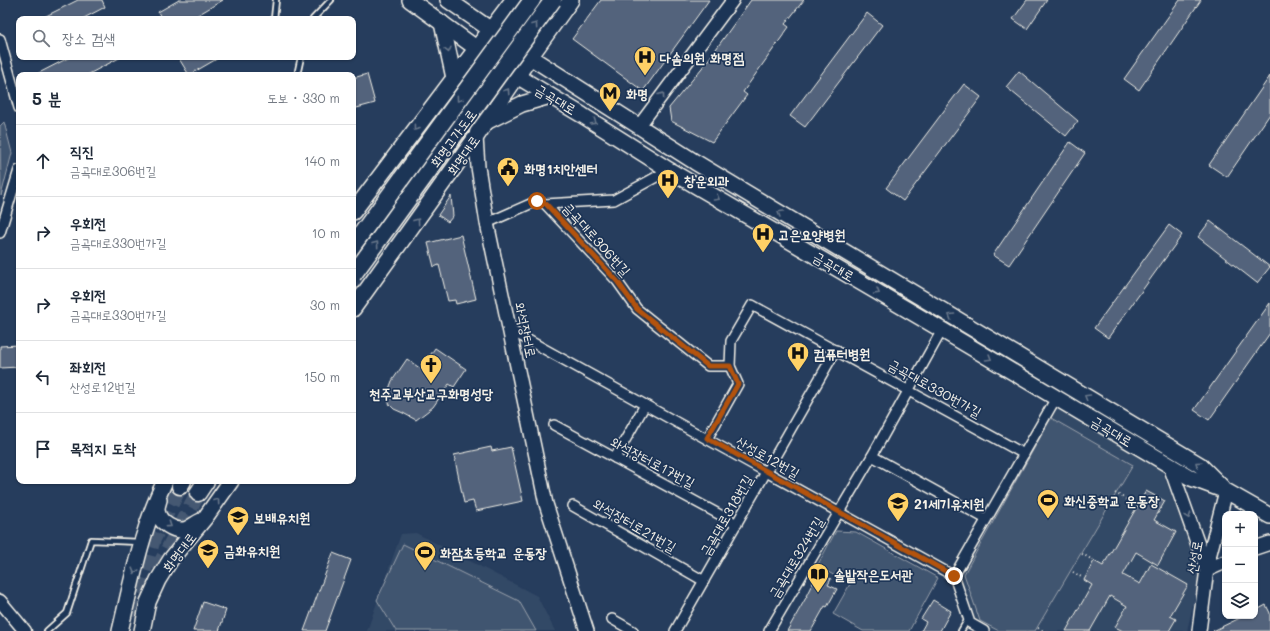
<!DOCTYPE html>
<html lang="ko">
<head>
<meta charset="utf-8">
<style>
	body { margin:0; font-family:Mali,"Poor Story",sans-serif; background:#f2f2f3; color:#1f2937 }
	.controls { position:absolute; right:12px; bottom:12px; display:grid; overflow:hidden; border-radius:8px; box-shadow:0 1px 3px #0004 }
	.controls button { width:36px; height:36px; display:grid; place-items:center; padding:0; border:0; border-bottom:1px solid #e0e1e3; background:#fff; color:#1f2937; font:20px sans-serif }
	.stop { position:absolute; width:12px; height:12px; margin:-9px; border:3px solid #b45309; border-radius:50%; background:#fff }
	.stop.end { background:#b45309; border-color:#fff; box-shadow:0 1px 4px #0008 }
	.list { margin:0; padding:0; list-style:none }
	h2 { display:flex; justify-content:space-between; align-items:center; height:52px; margin:0; padding:0 16px; font-size:17px }
	h2 small { font-size:13px; font-weight:400; color:#747a83 }
	.list li { display:grid; grid-template-columns:26px 1fr auto; gap:12px; align-items:center; box-sizing:border-box; height:72px; padding:0 16px; border-top:1px solid #e0e1e3 }
	.list b { display:block; font-size:15px; white-space:nowrap }
	.list p { margin:0; font-size:13px; white-space:nowrap; color:#747a83 }
	.list em { font-size:13px; font-style:normal; color:#747a83 }
	.icon { flex:none; width:22px; height:22px; fill:none; stroke:currentColor; stroke-width:2; stroke-linecap:round; stroke-linejoin:round }
	.map { position:relative; flex:none; width:1270px; height:631px; overflow:hidden }
	.search { position:absolute; background:#fff; box-shadow:0 1px 3px #0004; left:16px; top:16px; width:340px; height:44px; display:flex; align-items:center; gap:10px; box-sizing:border-box; padding:0 14px; border-radius:8px; color:#747a83; font-size:15px }
	.panel { position:absolute; background:#fff; box-shadow:0 1px 3px #0004; left:16px; top:72px; width:340px; height:412px; border-radius:8px }
	.map>svg:first-child { display:block }
	.built { fill:#334966 }
	.green { fill:#40546f; stroke:#9aa2ac }
	.building { fill:#52647b; stroke:#f4f1e8 }
	.lines { fill:none; stroke-linecap:round; stroke-linejoin:round }
	.trunk-tunnel { stroke:#455872; stroke-width:16; stroke-dasharray:16 8; stroke-linecap:butt }
	.service-casing { stroke:#f4f1e8; stroke-width:8 }
	.minor-casing { stroke:#f4f1e8; stroke-width:12 }
	.tertiary-casing { stroke:#f4f1e8; stroke-width:15 }
	.secondary-casing { stroke:#f4f1e8; stroke-width:16 }
	.primary-casing { stroke:#f4f1e8; stroke-width:18 }
	.trunk-casing { stroke:#f4f1e8; stroke-width:19 }
	.path { stroke:#f4f1e8; stroke-width:2; stroke-dasharray:1 3; stroke-linecap:butt }
	.service { stroke:#1d3557; stroke-width:4.5 }
	.minor { stroke:#1d3557; stroke-width:9 }
	.tertiary { stroke:#1d3557; stroke-width:12 }
	.secondary { stroke:#1d3557; stroke-width:13 }
	.primary { stroke:#1d3557; stroke-width:15 }
	.trunk { stroke:#1d3557; stroke-width:16 }
	.trunk-bridge-casing { stroke:#f4f1e8; stroke-width:19; stroke-linecap:butt }
	.trunk-bridge { stroke:#1d3557; stroke-width:16 }
	.oneway { stroke:#68778a }
	.route { stroke:#b45309; stroke-width:5 }
	.labels { text-anchor:middle; dominant-baseline:central; stroke-width:3.5; stroke-linejoin:round; paint-order:stroke }
	.poi-label { font-size:14px; font-weight:bold; fill:#f4f1e8; stroke:#1d3557; text-anchor:start }
	.street-label { font-size:14px; fill:#f4f1e8; stroke:#1d3557 }
</style>
</head>
<body>
<div class="map">
<svg width="1270" height="631" viewBox="0 0 1270 631">
	<rect width="100%" height="100%" fill="#263d5d"/>
	<filter id="ink" filterUnits="userSpaceOnUse"><feTurbulence type="fractalNoise" baseFrequency=".025" numOctaves="2"/><feDisplacementMap in="SourceGraphic" scale="8" xChannelSelector="R" yChannelSelector="G"/><feConvolveMatrix kernelMatrix="1 2 1 2 8 2 1 2 1" color-interpolation-filters="sRGB"/></filter>
	<g filter="url(#ink)">
		<g class="built">
			<polygon points="1059,406 1161,468 1200,573 1187,631 992,631 975,621 958,577"/>
			<polygon points="416,533 537,596 555,631 367,631 401,534"/>
		</g>
		<g class="green">
			<polygon points="4,122 12,153 1,196 0,126"/>
			<polygon points="1051,418 1133,465 1035,631 999,631 980,621 964,574"/>
			<polygon points="836,531 856,532 938,578 909,631 863,631 833,614 850,584 817,566"/>
			<polygon points="403,544 519,601 536,631 396,631 377,600"/>
		</g>
		<g class="building">
			<polygon points="78,0 102,0 105,7 82,19 40,19"/>
			<polygon points="179,0 223,0 191,19 162,19 158,12"/>
			<polygon points="601,0 709,0 643,91 572,39"/>
			<polygon points="751,0 804,0 785,24 789,27 743,92 747,95 712,142 671,121 669,108 706,63"/>
			<polygon points="1027,0 1047,0 1027,29 1013,19"/>
			<polygon points="1180,0 1201,0 1139,90 1124,79"/>
			<polygon points="867,13 882,25 805,127 790,116"/>
			<polygon points="70,57 121,57 87,75 35,75"/>
			<polygon points="178,57 220,57 189,75"/>
			<polygon points="1019,71 1078,121 1066,136 1006,87"/>
			<polygon points="367,74 375,103 353,109 353,78"/>
			<polygon points="1270,76 1270,114 1227,177 1209,165"/>
			<polygon points="964,84 981,97 903,201 886,188"/>
			<polygon points="1070,142 1085,153 1009,265 993,255"/>
			<polygon points="451,196 453,216 448,222 438,215"/>
			<polygon points="1210,221 1270,267 1257,283 1198,237"/>
			<polygon points="1169,225 1182,235 1108,338 1094,328"/>
			<polygon points="461,235 476,299 456,304 455,300 448,301 439,265 434,267 428,243"/>
			<polygon points="1270,303 1270,333 1209,420 1194,410"/>
			<polygon points="19,345 19,367 0,368 0,346"/>
			<polygon points="435,348 466,369 454,387 449,384 433,407 416,420 403,413 394,409 390,405 387,399 389,389 392,381 407,359 421,369"/>
			<polygon points="491,447 492,451 511,447 523,501 476,511 473,501 464,503 454,455"/>
			<polygon points="1146,491 1165,501 1154,520 1176,532 1158,565 1136,552 1123,575 1140,584 1151,564 1188,585 1170,616 1176,619 1169,631 1123,631 1115,627 1127,606 1110,596 1090,631 1066,631 1092,585 1084,580 1094,561 1103,566"/>
			<polygon points="333,553 351,560 325,631 304,631"/>
			<polygon points="818,572 831,579 828,585 837,589 827,607 825,606 811,631 787,631 807,596 806,596"/>
			<polygon points="933,600 951,611 940,631 921,631 926,622 921,619"/>
			<polygon points="203,602 226,610 219,631 193,631"/>
			<polygon points="1266,605 1270,613 1270,631 1213,631 1244,616 1255,616 1255,611"/>
		</g>
		<g class="lines">
			<g class="trunk-tunnel">
				<polyline points="157,571 198,493"/>
				<polyline points="130,616 153,539 180,486"/>
			</g>
			<g class="service-casing">
				<g id="service">
					<polyline points="274,19 276,0"/>
					<polyline points="313,19 331,0"/>
					<polyline points="297,75 301,57"/>
					<polyline points="47,631 67,613 91,540 140,542"/>
					<polyline points="961,631 968,619"/>
				</g>
			</g>
			<g class="minor-casing">
				<g id="minor">
					<polyline points="0,39 19,108"/>
					<polyline points="669,170 614,200 545,204 617,281 637,309 708,366 730,366"/>
					<polyline points="487,223 537,201 545,204"/>
					<polyline points="0,233 19,170"/>
					<polyline points="510,330 954,576 970,623 984,631"/>
					<polyline points="554,425 737,524"/>
					<polyline points="707,439 738,384 730,366 731,341 752,305 1024,454"/>
					<polyline points="872,456 986,519"/>
					<polyline points="615,458 645,405"/>
					<polyline points="573,506 704,581"/>
					<polyline points="954,576 1056,398"/>
					<polyline points="612,619 633,631"/>
					<polyline points="675,631 836,350"/>
					<polyline points="769,631 872,456 942,330"/>
				</g>
			</g>
			<g class="tertiary-casing">
				<g id="tertiary">
					<polyline points="639,126 733,0"/>
					<polyline points="0,601 25,631"/>
				</g>
			</g>
			<g class="secondary-casing">
				<g id="secondary">
					<polyline points="486,62 476,137 478,167 487,223 546,504 587,631"/>
					<polyline points="1170,466 1207,570 1225,562"/>
					<polyline points="1255,548 1270,543"/>
					<polyline points="1199,631 1208,561 1226,491"/>
				</g>
			</g>
			<g class="primary-casing">
				<g id="primary">
					<polyline points="410,0 487,56 517,76 582,115 669,170 942,330 1191,478 1226,491 1270,516"/>
					<polyline points="448,0 530,57 695,162 1200,465 1222,487"/>
					<polyline points="442,23 454,78"/>
					<polyline points="488,121 522,104 550,96"/>
					<polyline points="353,212 513,0"/>
					<polyline points="353,309 476,137 530,57 571,0"/>
					<path d="M159 500C158 503 157 507 157 510 158 522 175 533 187 529 192 527 196 523 201 521"/>
					<path d="M120 631C132 581 142 527 165 481"/>
					<polyline points="142,631 148,602 158,580 171,559 205,518 231,481"/>
				</g>
			</g>
			<g class="trunk-casing">
				<g id="trunk">
					<polyline points="180,486 183,481"/>
					<polyline points="198,493 206,481"/>
				</g>
			</g>
			<g class="path">
				<polyline points="1115,493 1129,501"/>
				<polyline points="1082,554 1093,560"/>
				<polyline points="1073,572 1083,578"/>
				<polyline points="1038,628 1044,631"/>
			</g>
			<use href="#service" class="service"/>
			<use href="#minor" class="minor"/>
			<use href="#tertiary" class="tertiary"/>
			<use href="#secondary" class="secondary"/>
			<use href="#primary" class="primary"/>
			<use href="#trunk" class="trunk"/>
			<g class="trunk-bridge-casing">
				<g id="trunk-bridge">
					<polyline points="353,245 532,0"/>
					<polyline points="353,275 553,0"/>
				</g>
			</g>
			<use href="#trunk-bridge" class="trunk-bridge"/>
		</g>
		<defs><path id="oneway-chevron" d="M-2-3.5L2.5 0L-2 3.5" fill="none" stroke-width="1.6" stroke-linecap="round" stroke-linejoin="round"/></defs>
		<g class="oneway">
			<use href="#oneway-chevron" transform="translate(535 25) rotate(-54)"/>
			<use href="#oneway-chevron" transform="translate(448 50) rotate(77)"/>
			<use href="#oneway-chevron" transform="translate(507 91) rotate(-56)"/>
			<use href="#oneway-chevron" transform="translate(662 95) rotate(-53)"/>
			<use href="#oneway-chevron" transform="translate(459 99) rotate(126)"/>
			<use href="#oneway-chevron" transform="translate(594 122) rotate(32)"/>
			<use href="#oneway-chevron" transform="translate(416 128) rotate(127)"/>
			<use href="#oneway-chevron" transform="translate(717 198) rotate(30)"/>
			<use href="#oneway-chevron" transform="translate(780 213) rotate(-149)"/>
			<use href="#oneway-chevron" transform="translate(417 221) rotate(-54)"/>
			<use href="#oneway-chevron" transform="translate(376 244) rotate(-54)"/>
			<use href="#oneway-chevron" transform="translate(877 292) rotate(30)"/>
			<use href="#oneway-chevron" transform="translate(951 316) rotate(-149)"/>
			<use href="#oneway-chevron" transform="translate(989 358) rotate(31)"/>
			<use href="#oneway-chevron" transform="translate(1087 397) rotate(-149)"/>
			<use href="#oneway-chevron" transform="translate(1198 464) rotate(-144)"/>
			<use href="#oneway-chevron" transform="translate(217 501) rotate(-55)"/>
			<use href="#oneway-chevron" transform="translate(1188 516) rotate(71)"/>
			<use href="#oneway-chevron" transform="translate(169 525) rotate(34)"/>
			<use href="#oneway-chevron" transform="translate(135 571) rotate(105)"/>
		</g>
	</g>
	<g class="lines" filter="url(#ink)">
		<polyline class="route" points="537,201 546,204 617,281 637,309 708,366 730,366 738,384 707,438 954,576"/>
	</g>
	<defs>
		<g id="hospital-pin" transform="scale(1.15)"><path d="M0 17L-7.5 6A9.5 9.5 0 1 1 7.5 6Z" fill="#ffd166" stroke="#1d3557"/><path d="M-5-5h3v3.5h4V-5h3V5h-3V1.5h-4V5h-3Z" fill="#111"/></g>
		<g id="metro-pin" transform="scale(1.15)"><path d="M0 17L-7.5 6A9.5 9.5 0 1 1 7.5 6Z" fill="#ffd166" stroke="#1d3557"/><path d="M-5.5 5V-5H-3L0 0L3-5H5.5V5H3V-.5L0 4L-3-.5V5Z" fill="#111"/></g>
		<g id="civic-pin" transform="scale(1.15)"><path d="M0 17L-7.5 6A9.5 9.5 0 1 1 7.5 6Z" fill="#ffd166" stroke="#1d3557"/><path d="M-.6-6.5H3V-4.5H.6V-3L4-1V1h2V6H-6V1h2V-1L-.6-3ZM-1.2 2.5V6h2.4V2.5Z" fill="#111"/></g>
		<g id="church-pin" transform="scale(1.15)"><path d="M0 17L-7.5 6A9.5 9.5 0 1 1 7.5 6Z" fill="#ffd166" stroke="#1d3557"/><path d="M-1.2-6h2.4v3.5h3.3v2.4h-3.3V6h-2.4V-.1h-3.3v-2.4h3.3Z" fill="#111"/></g>
		<g id="stadium-pin" transform="scale(1.15)"><path d="M0 17L-7.5 6A9.5 9.5 0 1 1 7.5 6Z" fill="#ffd166" stroke="#1d3557"/><path d="M0-5a6.5 5 0 1 0 0 10a6.5 5 0 1 0 0-10ZM-3.5-1.8h7v3.6h-7Z" fill="#111"/></g>
		<g id="school-pin" transform="scale(1.15)"><path d="M0 17L-7.5 6A9.5 9.5 0 1 1 7.5 6Z" fill="#ffd166" stroke="#1d3557"/><path d="M0-5L7-2L0 1L-7-2ZM-4 1L0 2.5L4 1V4Q0 6-4 4Z" fill="#111"/></g>
		<g id="library-pin" transform="scale(1.15)"><path d="M0 17L-7.5 6A9.5 9.5 0 1 1 7.5 6Z" fill="#ffd166" stroke="#1d3557"/><path d="M-6-4Q-3-5.5-.7-3.5V5Q-3 3-6 4ZM6-4Q3-5.5 .7-3.5V5Q3 3 6 4Z" fill="#111"/></g>
	</defs>
	<g fill-rule="evenodd">
		<use href="#hospital-pin" x="645" y="57"/>
		<use href="#metro-pin" x="610" y="93"/>
		<use href="#civic-pin" x="508" y="168"/>
		<use href="#hospital-pin" x="668" y="180"/>
		<use href="#hospital-pin" x="763" y="234"/>
		<use href="#hospital-pin" x="798" y="353"/>
		<use href="#church-pin" x="431" y="365"/>
		<use href="#stadium-pin" x="1048" y="500"/>
		<use href="#school-pin" x="898" y="503"/>
		<use href="#school-pin" x="238" y="517"/>
		<use href="#school-pin" x="208" y="550"/>
		<use href="#stadium-pin" x="425" y="552"/>
		<use href="#library-pin" x="818" y="574"/>
	</g>
	<g class="labels">
		<g class="poi-label">
			<text x="660" y="57">다솜의원 화명점</text>
			<text x="626" y="93">화명</text>
			<text x="524" y="168">화명1치안센터</text>
			<text x="684" y="180">창운외과</text>
			<text x="778" y="234">고은요양병원</text>
			<text x="814" y="353">컴퓨터병원</text>
			<text x="431" y="393" text-anchor="middle">천주교부산교구화명성당</text>
			<text x="1064" y="500">화신중학교 운동장</text>
			<text x="914" y="503">21세기유치원</text>
			<text x="254" y="517">보배유치원</text>
			<text x="224" y="550">금화유치원</text>
			<text x="440" y="552">화잠초등학교 운동장</text>
			<text x="834" y="574">솔밭작은도서관</text>
		</g>
		<g class="street-label">
			<text transform="translate(556 99) rotate(31)">금곡대로</text>
			<text transform="translate(453 138) rotate(-54)">화명고가도로</text>
			<text transform="translate(463 155) rotate(-55)">화명대로</text>
			<text transform="translate(597 239) rotate(48)">금곡대로306번길</text>
			<text transform="translate(834 266) rotate(30)">금곡대로</text>
			<text transform="translate(526 330) rotate(78)">와석장터로</text>
			<text transform="translate(935 388) rotate(29)">금곡대로330번가길</text>
			<text transform="translate(1112 431) rotate(31)">금곡대로</text>
			<text transform="translate(768 457) rotate(29)">산성로12번길</text>
			<text transform="translate(653 462) rotate(28)">와석장터로17번길</text>
			<text transform="translate(726 515) rotate(-60)">금곡대로318번길</text>
			<text transform="translate(635 525) rotate(30)">와석장터로21번길</text>
			<text transform="translate(179 552) rotate(-53)">화명대로</text>
			<text transform="translate(796 557) rotate(-59)">금곡대로324번길</text>
			<text transform="translate(1194 557) rotate(-79)">산성로</text>
		</g>
	</g>
</svg>
<div class="controls">
<button>+</button>
<button>−</button>
<button><svg class="icon" aria-label="layers" viewBox="0 0 24 24"><path d="M12 4l9 5-9 5-9-5zM3 14l9 5 9-5"/></svg></button>
</div>
<div class="stop" style="left:537px;top:201px"></div>
<div class="stop end" style="left:954px;top:576px"></div>
<div class="search"><svg class="icon" aria-label="search" viewBox="0 0 24 24"><circle cx="10" cy="10" r="6"/><path d="M15 15l6 6"/></svg>장소 검색</div>
<section class="panel">
<h2>5 분<small>도보 · 330 m</small></h2>
<ul class="list">
<li><svg class="icon" aria-label="ahead" viewBox="0 0 24 24"><path d="M12 20V5M6 11l6-6 6 6"/></svg><div><b>직진</b><p>금곡대로306번길</p></div><em>140 m</em></li>
<li><svg class="icon" aria-label="right" viewBox="0 0 24 24"><path d="M7 20v-9h11M14 6l5 5-5 5"/></svg><div><b>우회전</b><p>금곡대로330번가길</p></div><em>10 m</em></li>
<li><svg class="icon" aria-label="right" viewBox="0 0 24 24"><path d="M7 20v-9h11M14 6l5 5-5 5"/></svg><div><b>우회전</b><p>금곡대로330번가길</p></div><em>30 m</em></li>
<li><svg class="icon" aria-label="left" viewBox="0 0 24 24"><path d="M17 20v-9H6M10 6l-5 5 5 5"/></svg><div><b>좌회전</b><p>산성로12번길</p></div><em>150 m</em></li>
<li><svg class="icon" aria-label="arrive" viewBox="0 0 24 24"><path d="M6 21V4h12l-3 4 3 4H6"/></svg><div><b>목적지 도착</b></div></li>
</ul>
</section>
</div>
</body>
</html>
